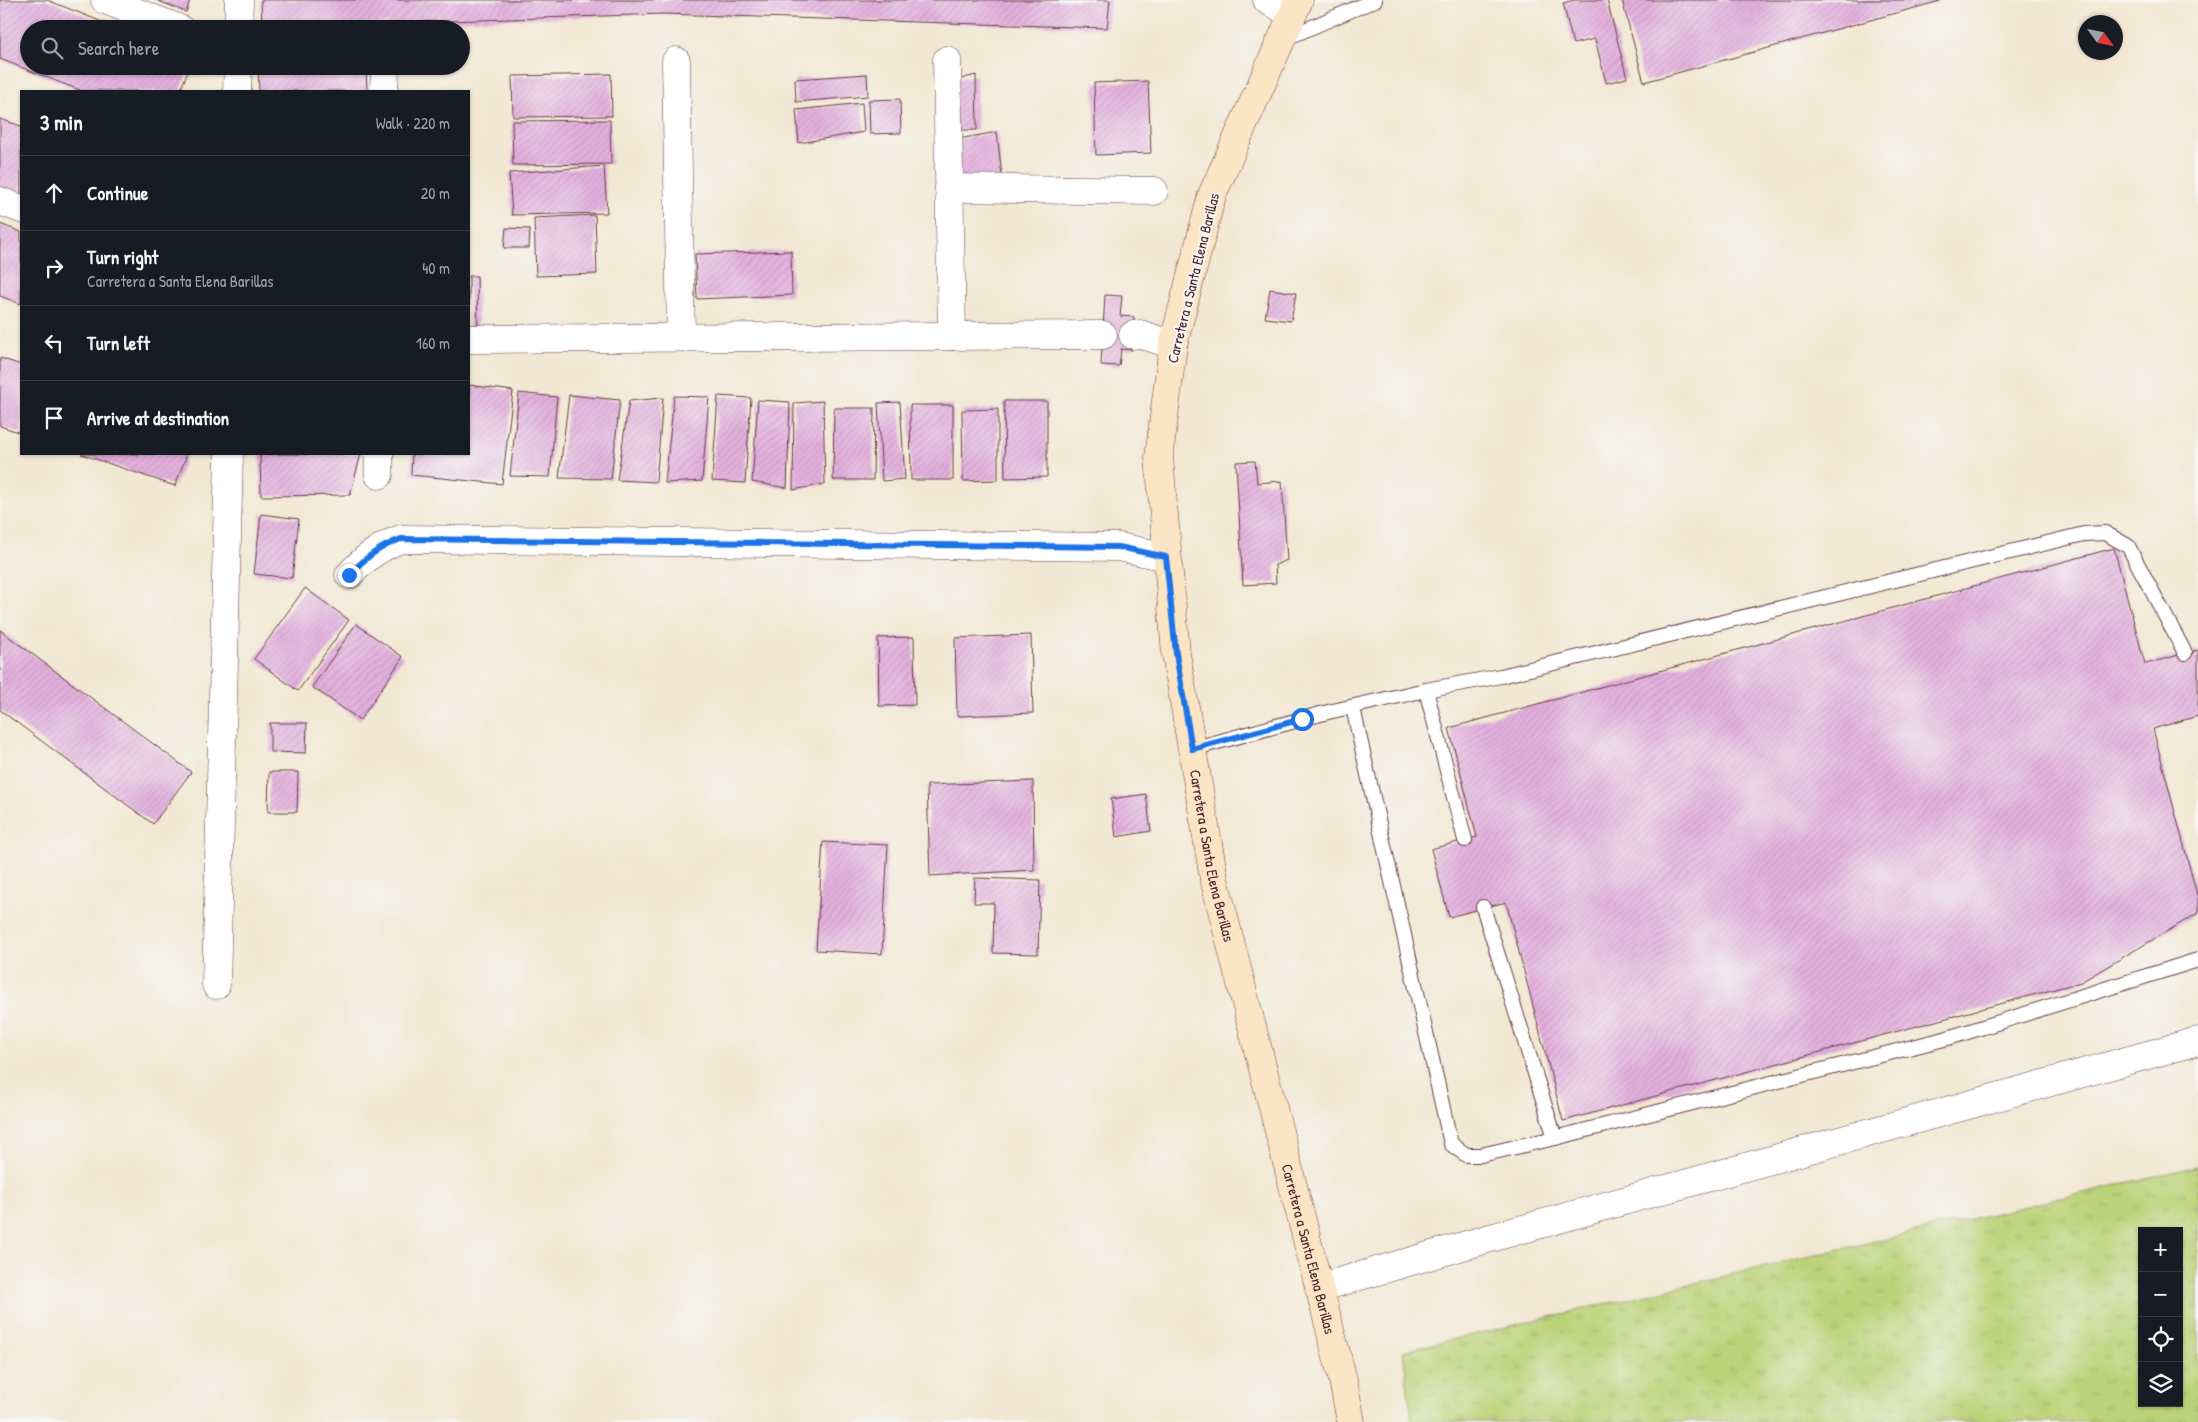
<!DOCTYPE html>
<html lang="en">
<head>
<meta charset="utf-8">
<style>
	body { margin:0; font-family:"Patrick Hand",sans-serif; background:#242831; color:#f1f3f6 }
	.controls { position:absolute; right:15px; bottom:15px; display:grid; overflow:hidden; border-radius:0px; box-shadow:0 1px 4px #0004 }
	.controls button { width:45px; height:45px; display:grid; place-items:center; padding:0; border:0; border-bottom:1px solid #363941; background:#171b24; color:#f1f3f6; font:25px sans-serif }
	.compass { position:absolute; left:2078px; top:15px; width:45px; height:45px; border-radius:50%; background:#171b24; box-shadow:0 1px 4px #0004; rotate:123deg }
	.stop { position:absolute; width:15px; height:15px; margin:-11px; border:4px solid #1a73e8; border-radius:50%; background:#fff }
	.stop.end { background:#1a73e8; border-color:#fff; box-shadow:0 1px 5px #0008 }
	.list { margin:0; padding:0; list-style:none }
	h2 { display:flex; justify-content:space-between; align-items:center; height:65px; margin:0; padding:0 20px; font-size:21px }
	h2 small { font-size:16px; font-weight:400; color:#9ea1a6 }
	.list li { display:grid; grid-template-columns:32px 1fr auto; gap:15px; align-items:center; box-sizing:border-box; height:75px; padding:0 20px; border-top:1px solid #363941 }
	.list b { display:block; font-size:19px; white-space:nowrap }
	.list p { margin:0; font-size:16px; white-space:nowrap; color:#9ea1a6 }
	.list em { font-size:16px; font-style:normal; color:#9ea1a6 }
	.icon { flex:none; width:28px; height:28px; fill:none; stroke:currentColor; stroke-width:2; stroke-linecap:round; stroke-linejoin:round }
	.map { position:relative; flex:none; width:2198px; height:1422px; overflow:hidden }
	.search { position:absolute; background:#171b24; box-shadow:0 1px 4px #0004; left:20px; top:20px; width:450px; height:55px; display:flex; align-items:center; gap:12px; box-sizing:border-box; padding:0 18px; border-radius:28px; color:#9ea1a6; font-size:19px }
	.panel { position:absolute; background:#171b24; box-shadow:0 1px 4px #0004; left:20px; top:90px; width:450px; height:365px; border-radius:0px }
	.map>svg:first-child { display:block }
	.grass { fill:url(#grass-tufts); stroke:#827952; fill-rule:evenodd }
	.building { fill:url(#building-hatch) }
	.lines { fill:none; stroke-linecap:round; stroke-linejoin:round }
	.service-casing { stroke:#633d44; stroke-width:16 }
	.minor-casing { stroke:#633d44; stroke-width:29 }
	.secondary-casing { stroke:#633d44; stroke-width:29 }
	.service { stroke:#fff; stroke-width:14 }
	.minor { stroke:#fff; stroke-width:28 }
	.secondary { stroke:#fce5c4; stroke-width:28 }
	.route { stroke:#1a73e8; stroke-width:6 }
	.labels { text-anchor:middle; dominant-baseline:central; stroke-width:4; stroke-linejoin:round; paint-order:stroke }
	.street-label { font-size:15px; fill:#4a1f2b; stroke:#f6f6f2 }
</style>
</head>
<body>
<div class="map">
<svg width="2198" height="1422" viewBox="0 0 2198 1422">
	<defs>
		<pattern id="grass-tufts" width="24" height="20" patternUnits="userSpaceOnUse" patternTransform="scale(1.25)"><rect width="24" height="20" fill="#bbd378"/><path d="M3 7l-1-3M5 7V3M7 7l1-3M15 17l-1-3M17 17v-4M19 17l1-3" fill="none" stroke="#a2b568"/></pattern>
		<pattern id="building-hatch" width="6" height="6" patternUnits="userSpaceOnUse" patternTransform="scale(1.25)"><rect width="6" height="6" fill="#e3b0de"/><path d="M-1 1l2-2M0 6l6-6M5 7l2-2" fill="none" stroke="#c497bf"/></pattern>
	</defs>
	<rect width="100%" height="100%" fill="#f6f6f2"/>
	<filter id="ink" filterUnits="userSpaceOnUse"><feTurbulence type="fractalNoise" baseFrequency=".02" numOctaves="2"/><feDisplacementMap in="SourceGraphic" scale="10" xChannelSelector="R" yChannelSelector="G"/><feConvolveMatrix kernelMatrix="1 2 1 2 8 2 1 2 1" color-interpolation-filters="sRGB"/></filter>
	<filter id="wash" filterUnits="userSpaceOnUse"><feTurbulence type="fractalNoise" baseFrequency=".0096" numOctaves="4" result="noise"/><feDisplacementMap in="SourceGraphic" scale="20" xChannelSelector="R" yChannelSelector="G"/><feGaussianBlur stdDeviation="1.12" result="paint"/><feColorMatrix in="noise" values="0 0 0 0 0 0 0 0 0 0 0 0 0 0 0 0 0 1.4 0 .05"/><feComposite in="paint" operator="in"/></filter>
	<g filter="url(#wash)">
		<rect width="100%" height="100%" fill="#f2e7d2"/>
		<path class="grass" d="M2198 1166V1422H1412L1403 1351ZM2142 1231H2179V1403H2142Z"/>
		<g id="blocks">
			<g class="building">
				<polygon points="0,0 47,0 120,29 29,29 29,66 190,66 180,91 82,91 0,59"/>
				<polygon points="156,0 190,0 186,12"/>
				<polygon points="261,0 1110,0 1107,28 664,14 262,27"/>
				<polygon points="1574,0 1607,0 1627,78 1606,83 1595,39 1573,44 1563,3"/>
				<polygon points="1622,0 1939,0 1940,1 1644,82"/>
				<polygon points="258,66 366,66 367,91 259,91"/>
				<polygon points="611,74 612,116 513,117 512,76"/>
				<polygon points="867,74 868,96 796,102 795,79"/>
				<polygon points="976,75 977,130 953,130 953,81"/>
				<polygon points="1148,81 1151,153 1096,155 1094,83"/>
				<polygon points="900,99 901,133 870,134 869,100"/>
				<polygon points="862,103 864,132 799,143 796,110"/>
				<polygon points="0,119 21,126 21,196 0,189"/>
				<polygon points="610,120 611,164 513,165 512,121"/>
				<polygon points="997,132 1002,177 956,182 953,140"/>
				<polygon points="604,166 607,213 512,215 509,173"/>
				<polygon points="595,215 597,274 536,276 534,218"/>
				<polygon points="0,224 21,232 21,304 0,296"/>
				<polygon points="506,228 530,229 529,248 504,248"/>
				<polygon points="791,251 792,295 697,299 695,254"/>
				<polygon points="469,276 477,276 478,329 469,329"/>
				<polygon points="1270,289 1296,293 1291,321 1265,318"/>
				<polygon points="1105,295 1122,296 1120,316 1134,317 1132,350 1121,349 1119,366 1101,365"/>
				<polygon points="0,358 21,365 21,433 0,426"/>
				<polygon points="469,385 513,391 502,484 411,475 412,454 469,454"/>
				<polygon points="519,393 557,397 550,477 510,476"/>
				<polygon points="569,395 620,400 611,479 559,478"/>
				<polygon points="674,396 709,397 702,481 665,483"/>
				<polygon points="718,396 751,398 745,483 712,481"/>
				<polygon points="663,398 656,482 617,480 629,401"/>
				<polygon points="758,400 790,402 787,488 752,482"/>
				<polygon points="823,401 825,484 793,490 794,403"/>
				<polygon points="1004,401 1047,401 1047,477 1005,478"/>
				<polygon points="900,402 905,479 882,481 878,403"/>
				<polygon points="910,405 953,405 953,480 911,480"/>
				<polygon points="834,408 874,408 873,480 833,480"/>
				<polygon points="998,409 998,480 963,481 962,410"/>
				<polygon points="81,454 187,454 175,486"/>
				<polygon points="260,454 361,454 350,495 261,496"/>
				<polygon points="1255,461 1257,483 1282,481 1287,560 1275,565 1276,583 1243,585 1236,462"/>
				<polygon points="261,514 299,519 292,578 254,574"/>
				<polygon points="2114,548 2145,664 2198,650 2198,716 2153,729 2198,899 2198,913 2081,982 1563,1121 1506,902 1449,917 1431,849 1477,837 1449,728"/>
				<polygon points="305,588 349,620 298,691 254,659"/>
				<polygon points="356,624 403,657 360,720 312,687"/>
				<polygon points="0,630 191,772 153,824 0,710"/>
				<polygon points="1031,635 1033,713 957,716 955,638"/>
				<polygon points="914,637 915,705 879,706 878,638"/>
				<polygon points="270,723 307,723 306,753 270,752"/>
				<polygon points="269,772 298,772 297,812 268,812"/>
				<polygon points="1033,781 1034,870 930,876 927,785"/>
				<polygon points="1146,794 1151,831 1116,837 1111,799"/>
				<polygon points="823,842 888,845 882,954 816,950"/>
				<polygon points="975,878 1040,880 1038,954 993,953 994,903 974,903"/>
			</g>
		</g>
	</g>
	<g filter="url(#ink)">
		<use href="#blocks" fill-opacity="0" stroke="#633d44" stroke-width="1"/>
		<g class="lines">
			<g class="service-casing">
				<g id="service">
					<polyline points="1284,39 1375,0"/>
					<polyline points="1353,708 1451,1144 1466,1155 1481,1155 1555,1138"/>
					<polyline points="1192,749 1328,712 1426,690"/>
					<polyline points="1465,840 1426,690 1501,676 2084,534 2105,533 2128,546 2185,653"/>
					<polyline points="1483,907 1555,1138 1948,1038 2198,960"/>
				</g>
			</g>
			<g class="minor-casing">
				<g id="minor">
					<polyline points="105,0 180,29"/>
					<polyline points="1267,0 1292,14"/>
					<polyline points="238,29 239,0"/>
					<polyline points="947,60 952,336"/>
					<polyline points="676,61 681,337"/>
					<polyline points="237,91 238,66"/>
					<polyline points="384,91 385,69"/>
					<polyline points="949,188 1154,191"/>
					<polyline points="0,201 21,209"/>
					<polyline points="1133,335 1140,334 1173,345"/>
					<polyline points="469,339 1103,335"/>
					<polyline points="379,475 379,454"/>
					<path d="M349 575C365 558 379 547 401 539L1119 547 1167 557"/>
					<polyline points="216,985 229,454"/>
					<polyline points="1319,1288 1487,1239 2198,1041"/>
				</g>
			</g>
			<g class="secondary-casing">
				<g id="secondary">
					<path id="s1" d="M1299 0 1212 195 1173 345 1159 457 1176 654 1214 879 1343 1380 1351 1422"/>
				</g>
			</g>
			<use href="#service" class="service"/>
			<use href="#minor" class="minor"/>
			<use href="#secondary" class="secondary"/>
		</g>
	</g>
	<g class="lines" filter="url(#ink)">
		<path class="route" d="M349 575C365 558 379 547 401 539L1119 547 1166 557 1176 654 1192 749 1302 719"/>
	</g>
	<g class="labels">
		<g class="street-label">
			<text transform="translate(1193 278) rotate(-76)">Carretera a Santa Elena Barillas</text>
			<text stroke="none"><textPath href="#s1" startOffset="884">Carretera a Santa Elena Barillas</textPath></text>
			<text stroke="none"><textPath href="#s1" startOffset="1289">Carretera a Santa Elena Barillas</textPath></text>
		</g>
	</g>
</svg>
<div class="controls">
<button>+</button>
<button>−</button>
<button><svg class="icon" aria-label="locate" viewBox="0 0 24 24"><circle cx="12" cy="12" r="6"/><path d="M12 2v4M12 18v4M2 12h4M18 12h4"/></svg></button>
<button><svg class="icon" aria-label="layers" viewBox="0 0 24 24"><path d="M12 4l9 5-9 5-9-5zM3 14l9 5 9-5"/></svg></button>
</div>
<svg class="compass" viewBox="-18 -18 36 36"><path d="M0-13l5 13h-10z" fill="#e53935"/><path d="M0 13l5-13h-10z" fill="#9ea1a6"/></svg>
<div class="stop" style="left:1302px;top:719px"></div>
<div class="stop end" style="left:349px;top:575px"></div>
<div class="search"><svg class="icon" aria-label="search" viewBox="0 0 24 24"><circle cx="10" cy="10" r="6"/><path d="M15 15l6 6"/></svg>Search here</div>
<section class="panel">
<h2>3 min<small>Walk · 220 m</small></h2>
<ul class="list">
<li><svg class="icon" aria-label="ahead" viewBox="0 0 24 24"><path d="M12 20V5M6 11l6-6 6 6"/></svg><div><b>Continue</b></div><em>20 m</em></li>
<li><svg class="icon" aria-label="right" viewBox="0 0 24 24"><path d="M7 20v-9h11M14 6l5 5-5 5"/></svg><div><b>Turn right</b><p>Carretera a Santa Elena Barillas</p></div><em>40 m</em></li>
<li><svg class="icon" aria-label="left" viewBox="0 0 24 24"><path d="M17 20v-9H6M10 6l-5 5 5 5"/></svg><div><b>Turn left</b></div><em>160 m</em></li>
<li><svg class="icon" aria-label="arrive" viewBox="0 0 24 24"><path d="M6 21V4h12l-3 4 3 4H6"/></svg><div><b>Arrive at destination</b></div></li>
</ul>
</section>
</div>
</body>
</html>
